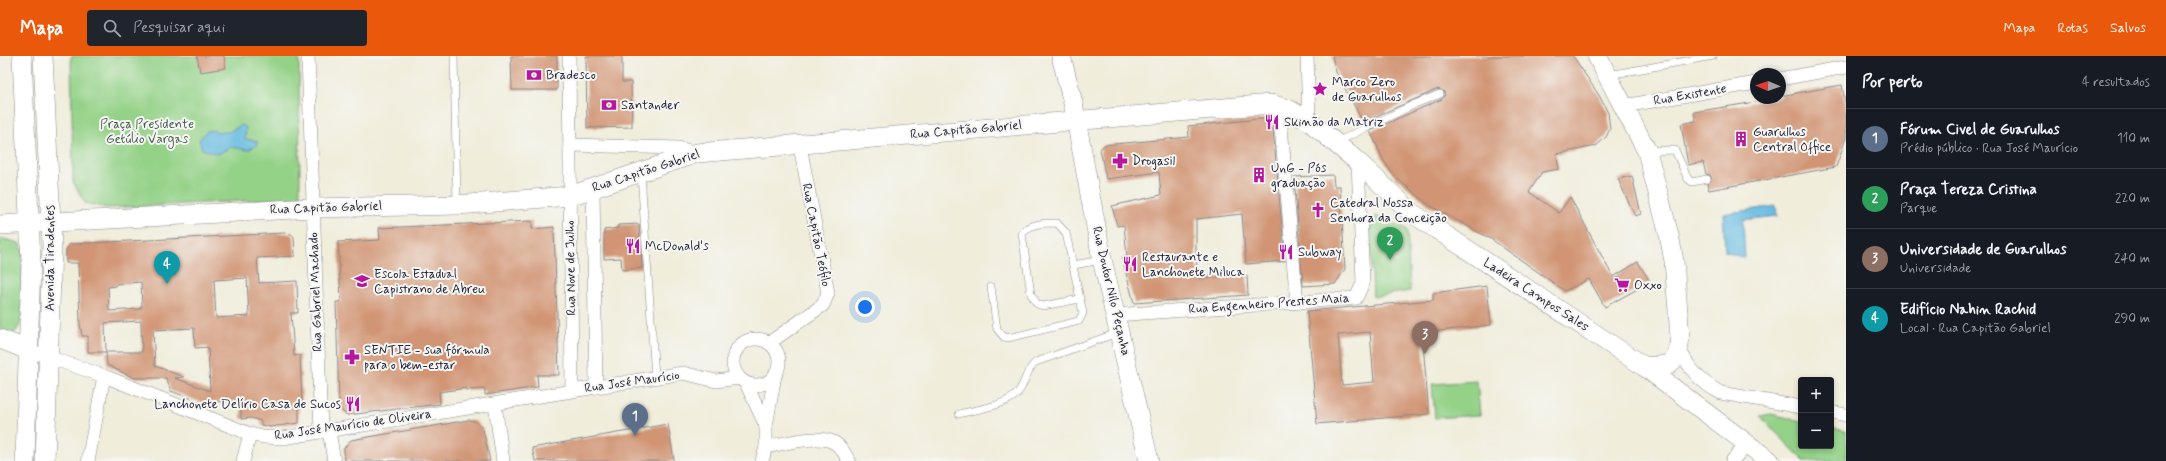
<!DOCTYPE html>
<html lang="pt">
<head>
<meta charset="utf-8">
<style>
	body { margin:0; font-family:Mynerve,sans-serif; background:#20242c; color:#f1f3f6 }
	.controls { position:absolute; right:12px; bottom:12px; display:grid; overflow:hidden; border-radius:4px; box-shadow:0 2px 6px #0003 }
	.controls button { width:36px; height:36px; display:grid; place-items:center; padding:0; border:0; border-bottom:1px solid #363941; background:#171b24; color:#f1f3f6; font:20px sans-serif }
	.compass { position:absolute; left:1750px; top:12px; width:36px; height:36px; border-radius:50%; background:#171b24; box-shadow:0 2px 6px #0003; rotate:272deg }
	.you { position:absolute; left:865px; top:251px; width:14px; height:14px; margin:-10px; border:3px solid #fff; border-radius:50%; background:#1a73e8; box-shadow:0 0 0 6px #1a73e833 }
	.badge { display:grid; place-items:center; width:26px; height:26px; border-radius:50%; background:#ea580c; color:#fff; font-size:13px; font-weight:700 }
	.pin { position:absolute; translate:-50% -33px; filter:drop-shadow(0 1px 2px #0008) }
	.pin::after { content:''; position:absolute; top:21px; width:14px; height:12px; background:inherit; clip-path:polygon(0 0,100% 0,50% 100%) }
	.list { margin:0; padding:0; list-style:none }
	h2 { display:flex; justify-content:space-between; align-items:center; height:52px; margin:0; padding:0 16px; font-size:17px }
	h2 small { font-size:13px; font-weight:400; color:#9ea1a6 }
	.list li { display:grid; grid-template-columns:26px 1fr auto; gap:12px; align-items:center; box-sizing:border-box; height:60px; padding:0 16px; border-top:1px solid #363941 }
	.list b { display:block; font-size:15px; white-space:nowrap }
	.list p { margin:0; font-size:13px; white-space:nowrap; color:#9ea1a6 }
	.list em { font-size:13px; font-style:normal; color:#9ea1a6 }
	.icon { flex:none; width:22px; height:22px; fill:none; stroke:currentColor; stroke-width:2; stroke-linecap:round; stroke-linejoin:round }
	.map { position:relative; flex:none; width:1846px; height:405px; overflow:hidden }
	header { display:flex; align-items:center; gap:24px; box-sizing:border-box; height:56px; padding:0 20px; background:#ea580c; color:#fff }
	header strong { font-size:19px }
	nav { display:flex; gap:22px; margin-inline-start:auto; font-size:14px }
	.search { width:280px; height:36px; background:#20242c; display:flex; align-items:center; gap:10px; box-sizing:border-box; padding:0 14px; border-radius:4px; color:#9ea1a6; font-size:15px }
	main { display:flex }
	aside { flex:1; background:#171b24 }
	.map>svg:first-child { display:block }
	.green { fill:#94d288; stroke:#5b7a62 }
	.water { fill:#64bae1; stroke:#436e8e }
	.building { fill:#d19574; fill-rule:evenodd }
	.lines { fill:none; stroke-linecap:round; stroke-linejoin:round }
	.lane-casing { stroke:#89888b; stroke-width:8 }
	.street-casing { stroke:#89888b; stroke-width:14 }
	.secondary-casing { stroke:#89888b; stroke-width:20 }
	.lane { stroke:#fff; stroke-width:7 }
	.street { stroke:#fff; stroke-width:13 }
	.secondary { stroke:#fff; stroke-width:19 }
	.labels { text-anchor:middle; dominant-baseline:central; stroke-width:4; stroke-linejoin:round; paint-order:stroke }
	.poi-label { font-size:13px; fill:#22223b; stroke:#f6f6f2; text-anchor:start }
	.street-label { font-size:13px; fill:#22223b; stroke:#f6f6f2 }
	.park-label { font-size:13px; fill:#445752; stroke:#f6f6f2 }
</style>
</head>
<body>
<header>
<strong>Mapa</strong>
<div class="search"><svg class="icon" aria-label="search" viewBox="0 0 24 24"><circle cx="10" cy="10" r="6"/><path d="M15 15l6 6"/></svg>Pesquisar aqui</div>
<nav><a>Mapa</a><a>Rotas</a><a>Salvos</a></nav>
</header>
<main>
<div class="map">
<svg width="1846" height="405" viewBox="0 0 1846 405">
	<rect width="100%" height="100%" fill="#f6f6f2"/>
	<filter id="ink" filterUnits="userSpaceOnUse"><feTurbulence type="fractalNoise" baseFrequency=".025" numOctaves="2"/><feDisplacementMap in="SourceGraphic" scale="8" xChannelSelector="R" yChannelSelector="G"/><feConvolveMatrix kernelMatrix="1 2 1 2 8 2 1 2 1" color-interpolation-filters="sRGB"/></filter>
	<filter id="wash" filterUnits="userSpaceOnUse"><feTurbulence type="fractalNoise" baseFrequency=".012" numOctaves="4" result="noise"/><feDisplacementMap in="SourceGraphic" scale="16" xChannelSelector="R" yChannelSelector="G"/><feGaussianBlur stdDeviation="0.9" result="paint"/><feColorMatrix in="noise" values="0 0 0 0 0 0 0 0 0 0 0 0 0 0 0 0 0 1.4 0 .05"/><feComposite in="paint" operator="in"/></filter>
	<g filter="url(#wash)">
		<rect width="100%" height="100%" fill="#f0eddb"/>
		<g class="green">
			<polygon points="71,0 299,0 300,142 107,152 85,147 73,126"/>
			<polygon points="1376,160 1407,173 1410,235 1373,241 1370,173"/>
			<polygon points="0,182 19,187 23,196 21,265 19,271 14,277 0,274"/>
			<polygon points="1477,325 1480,359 1435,362 1432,328"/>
			<polygon points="1771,358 1801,365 1801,390 1831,390 1831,372 1846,375 1846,405 1804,405 1760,360"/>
		</g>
		<g class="water">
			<path d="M241 69 246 71 245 83 257 85V89L248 94 231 91 218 98 202 93 199 84C212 67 212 78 227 76 231 76 237 71 241 69Z"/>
			<polygon points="1776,150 1777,160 1743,164 1745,202 1725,196 1723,158"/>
		</g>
		<g id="blocks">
			<g class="building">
				<polygon points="197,0 224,0 226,12 200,16"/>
				<polygon points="511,0 557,0 557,34 512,34"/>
				<polygon points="586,0 622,0 622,26 631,26 632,71 587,72"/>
				<polygon points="1332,0 1573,0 1600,41 1608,57 1610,73 1606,81 1596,90 1556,98 1559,113 1542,116 1529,136 1559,157 1570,141 1613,221 1638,206 1650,226 1605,251 1589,223 1565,235 1491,183 1429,149 1394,120 1384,105 1370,75 1442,43 1445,39 1444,36 1438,33 1363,66 1336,16"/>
				<polygon points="1842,29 1846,51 1846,82 1836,111 1709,134 1707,128 1712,122 1710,119 1706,118 1703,106 1688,109 1681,68 1696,65 1694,56 1780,42 1780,40"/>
				<polygon points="1272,62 1285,205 1246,208 1242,158 1196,163 1196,204 1199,223 1247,219 1248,239 1134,247 1122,202 1127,201 1124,169 1117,170 1112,150 1161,139 1159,116 1106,123 1100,93 1104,89 1189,81 1188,70"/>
				<polygon points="1333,119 1334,130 1340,130 1345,213 1335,228 1303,230 1294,121"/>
				<polygon points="1632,120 1641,158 1635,160 1618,123"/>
				<polygon points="532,165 532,173 554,171 559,319 537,319 538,331 485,339 485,333 467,334 466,332 439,336 440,348 347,359 343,356 339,349 336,246 341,246 338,186 380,184 379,172"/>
				<polygon points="639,168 642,212 622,214 621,202 604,203 604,174 618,172 618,169"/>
				<path d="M285 177 291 178 294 181 295 200 257 202 259 227 297 225 298 257H291L294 300 300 299 302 347H299V367L270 371 261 369V365L251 362 241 363V345L210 346 211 350 171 335 166 322H134L107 309 106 296H142L141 265 105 267 106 296H88V280H82L80 268 78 207H66V194L70 188ZM247 222 249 260 216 262 214 224ZM141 226 142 251H140V253L109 255 108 231 116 230V228ZM194 272 195 292 208 291 210 335 175 322 184 321 155 310 153 274Z"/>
				<path d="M1487 230 1491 269 1422 277 1429 358 1317 368 1307 255 1433 244V237ZM1370 276 1374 326 1342 329 1338 279Z"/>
				<polygon points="469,364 475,365 483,373 490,405 345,405 344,392 351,384"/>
				<polygon points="668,368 674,405 535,405 532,392"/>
			</g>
		</g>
	</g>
	<g filter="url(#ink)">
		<use href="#blocks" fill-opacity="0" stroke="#89888b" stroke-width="1"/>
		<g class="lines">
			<g class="lane-casing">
				<g id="lane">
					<polyline points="454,0 457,148"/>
					<polyline points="1609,19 1713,0"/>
					<polyline points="1337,86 1415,48 1440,38"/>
					<polyline points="1647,95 1675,94 1688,123 1692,126 1707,123"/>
					<polyline points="641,118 655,321"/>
					<polyline points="1073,209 1102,204"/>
					<path d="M991 231 997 273 1004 281 1008 282 1079 265 1083 257 1066 177 1057 167C1046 167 1028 167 1022 178L1031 238 1037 248 1043 250 1080 243"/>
					<path d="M959 358C974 354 1011 349 1019 335 1026 325 1026 314 1036 306L1117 277"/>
				</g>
			</g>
			<g class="street-casing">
				<g id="street">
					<polyline points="308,0 321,376"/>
					<polyline points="569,0 572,334"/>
					<polyline points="1307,0 1309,65"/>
					<polyline points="1780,23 1846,11"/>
					<polyline points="1279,49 1297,247"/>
					<polyline points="1624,50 1756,27"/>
					<polyline points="570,89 678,92 697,97"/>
					<polyline points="593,132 596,331"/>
					<polyline points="1115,259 1356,242 1363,227 1358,106"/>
					<circle cx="756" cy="306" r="23"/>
					<polyline points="769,287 823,249 828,237 800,90"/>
					<path d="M1679 292C1689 313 1700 326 1721 337L1801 351"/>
					<polyline points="28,294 104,320 250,378 263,381 283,382 683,317 716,325 739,322"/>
					<polyline points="746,327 766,370"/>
					<polyline points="495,349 503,405"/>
					<polyline points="1831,356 1846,359"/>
					<polyline points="329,375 334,405"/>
					<path d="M766 391C783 388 818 378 833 386 841 390 845 398 849 405"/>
					<polyline points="88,405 104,320"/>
					<polyline points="243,405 250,378"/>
					<polyline points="762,405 766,391 766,370 775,319"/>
					<polyline points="1732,405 1747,388"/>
				</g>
			</g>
			<g class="secondary-casing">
				<g id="secondary">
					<polyline points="22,0 31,206 25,405"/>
					<polyline points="43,0 52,189 45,405"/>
					<polyline points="1061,0 1073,47 1102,203 1149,405"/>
					<polyline points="1597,0 1647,95 1669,179 1674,205 1680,281 1678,295 1675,302 1668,309 1645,311"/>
					<polyline points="0,169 312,152 457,149 570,140 697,97 1271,48 1288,53 1309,65 1358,106 1412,157 1645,311 1770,405"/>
					<polyline points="0,283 28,294"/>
				</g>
			</g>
			<use href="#lane" class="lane"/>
			<use href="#street" class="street"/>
			<use href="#secondary" class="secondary"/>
		</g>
	</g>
	<defs>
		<g id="bank-bare" transform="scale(1.2)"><path d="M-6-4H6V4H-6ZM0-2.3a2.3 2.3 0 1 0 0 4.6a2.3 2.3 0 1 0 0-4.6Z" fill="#b5179e" stroke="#f6f6f2" stroke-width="2.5" paint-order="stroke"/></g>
		<g id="sight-bare" transform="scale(1.2)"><path d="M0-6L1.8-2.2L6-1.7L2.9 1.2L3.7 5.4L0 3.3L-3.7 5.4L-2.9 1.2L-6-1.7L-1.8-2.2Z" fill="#b5179e" stroke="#f6f6f2" stroke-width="2.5" paint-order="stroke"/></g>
		<g id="restaurant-bare" transform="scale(1.2)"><path d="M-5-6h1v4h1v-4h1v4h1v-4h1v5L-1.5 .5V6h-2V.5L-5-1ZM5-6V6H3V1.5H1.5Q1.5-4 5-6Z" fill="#b5179e" stroke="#f6f6f2" stroke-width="2.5" paint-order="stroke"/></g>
		<g id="building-bare" transform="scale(1.2)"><path d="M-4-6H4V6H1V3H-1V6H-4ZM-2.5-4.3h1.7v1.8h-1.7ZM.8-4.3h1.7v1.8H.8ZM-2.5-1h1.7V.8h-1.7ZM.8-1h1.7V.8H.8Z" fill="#b5179e" stroke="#f6f6f2" stroke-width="2.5" paint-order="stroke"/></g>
		<g id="pharmacy-bare" transform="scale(1.2)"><path d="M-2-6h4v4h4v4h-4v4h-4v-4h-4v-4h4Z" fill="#b5179e" stroke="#f6f6f2" stroke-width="2.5" paint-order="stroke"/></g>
		<g id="church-bare" transform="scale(1.2)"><path d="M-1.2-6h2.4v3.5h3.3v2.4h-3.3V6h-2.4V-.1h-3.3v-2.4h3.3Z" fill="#b5179e" stroke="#f6f6f2" stroke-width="2.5" paint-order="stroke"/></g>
		<g id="school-bare" transform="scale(1.2)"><path d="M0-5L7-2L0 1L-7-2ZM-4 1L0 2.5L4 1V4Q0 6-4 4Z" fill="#b5179e" stroke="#f6f6f2" stroke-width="2.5" paint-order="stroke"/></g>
		<g id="supermarket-bare" transform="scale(1.2)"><path d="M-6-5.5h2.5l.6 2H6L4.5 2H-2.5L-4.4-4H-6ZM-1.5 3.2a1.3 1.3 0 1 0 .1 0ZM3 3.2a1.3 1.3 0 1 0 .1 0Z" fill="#b5179e" stroke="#f6f6f2" stroke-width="2.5" paint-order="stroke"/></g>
	</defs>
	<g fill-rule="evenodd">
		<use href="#bank-bare" x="534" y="19"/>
		<use href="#sight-bare" x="1320" y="33"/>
		<use href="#bank-bare" x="609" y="49"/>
		<use href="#restaurant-bare" x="1272" y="66"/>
		<use href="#building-bare" x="1741" y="83"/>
		<use href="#pharmacy-bare" x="1120" y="105"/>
		<use href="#building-bare" x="1259" y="119"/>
		<use href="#church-bare" x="1318" y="154"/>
		<use href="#restaurant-bare" x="633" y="190"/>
		<use href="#restaurant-bare" x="1286" y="196"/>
		<use href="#restaurant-bare" x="1130" y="208"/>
		<use href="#school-bare" x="362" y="225"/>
		<use href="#supermarket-bare" x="1622" y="229"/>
		<use href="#pharmacy-bare" x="352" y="301"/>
		<use href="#restaurant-bare" x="353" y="348"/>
	</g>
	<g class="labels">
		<g class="poi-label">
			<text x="546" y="19">Bradesco</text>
			<text x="1332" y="26">Marco Zero<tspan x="1332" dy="15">de Guarulhos</tspan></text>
			<text x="621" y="49">Santander</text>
			<text x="1284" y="66">Skinão da Matriz</text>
			<text x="1753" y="76">Guarulhos<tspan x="1753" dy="15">Central Office</tspan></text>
			<text x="1132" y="105">Drogasil</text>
			<text x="1271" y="112">UnG - Pós<tspan x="1271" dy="15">graduação</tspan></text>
			<text x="1330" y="147">Catedral Nossa<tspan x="1330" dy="15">Senhora da Conceição</tspan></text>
			<text x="645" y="190">McDonald's</text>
			<text x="1298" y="196">Subway</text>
			<text x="1142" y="201">Restaurante e<tspan x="1142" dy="15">Lanchonete Miluca</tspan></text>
			<text x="374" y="218">Escola Estadual<tspan x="374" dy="15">Capistrano de Abreu</tspan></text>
			<text x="1634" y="229">Oxxo</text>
			<text x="364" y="294">SENTIE - sua fórmula<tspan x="364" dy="15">para o bem-estar</tspan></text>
			<text x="341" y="348" text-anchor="end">Lanchonete Delírio Casa de Sucos</text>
		</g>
		<g class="street-label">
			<text transform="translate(1690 39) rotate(-10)">Rua Existente</text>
			<text transform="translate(966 74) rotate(-5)">Rua Capitão Gabriel</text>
			<text transform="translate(646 115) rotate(-18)">Rua Capitão Gabriel</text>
			<text transform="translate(326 152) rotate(-2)">Rua Capitão Gabriel</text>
			<text transform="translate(816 179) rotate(79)">Rua Capitão Teófilo</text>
			<text transform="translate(50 202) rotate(-90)">Avenida Tiradentes</text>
			<text transform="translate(571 212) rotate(-91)">Rua Nove de Julho</text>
			<text transform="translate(1111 235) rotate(77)">Rua Doutor Nilo Peçanha</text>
			<text transform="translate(316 236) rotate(-92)">Rua Gabriel Machado</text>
			<text transform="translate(1536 239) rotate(33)">Ladeira Campos Sales</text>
			<text transform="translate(1269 248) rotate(-4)">Rua Engenheiro Prestes Maia</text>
			<text transform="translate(632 326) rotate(-8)">Rua José Maurício</text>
			<text transform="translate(353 369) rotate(-8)">Rua José Maurício de Oliveira</text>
		</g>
		<g class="park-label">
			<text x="147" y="68">Praça Presidente<tspan x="147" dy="15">Getúlio Vargas</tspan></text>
		</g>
	</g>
</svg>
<div class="controls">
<button>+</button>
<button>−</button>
</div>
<svg class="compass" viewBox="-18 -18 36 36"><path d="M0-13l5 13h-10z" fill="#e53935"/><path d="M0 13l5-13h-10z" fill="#9ea1a6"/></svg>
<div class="you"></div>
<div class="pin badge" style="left:635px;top:380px;background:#5c6f8a">1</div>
<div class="pin badge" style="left:1390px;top:204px;background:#2e9e5b">2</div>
<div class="pin badge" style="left:1425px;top:298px;background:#8d6e63">3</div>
<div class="pin badge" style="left:167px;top:228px;background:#0f9aa8">4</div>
</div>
<aside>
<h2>Por perto<small>4 resultados</small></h2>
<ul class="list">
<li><span class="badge" style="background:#5c6f8a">1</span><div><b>Fórum Civel de Guarulhos</b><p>Prédio público · Rua José Maurício</p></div><em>110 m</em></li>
<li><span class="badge" style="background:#2e9e5b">2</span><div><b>Praça Tereza Cristina</b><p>Parque</p></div><em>220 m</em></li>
<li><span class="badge" style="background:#8d6e63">3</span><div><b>Universidade de Guarulhos</b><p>Universidade</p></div><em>240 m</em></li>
<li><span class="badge" style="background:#0f9aa8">4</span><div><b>Edifício Nahin Rachid</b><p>Local · Rua Capitão Gabriel</p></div><em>290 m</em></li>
</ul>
</aside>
</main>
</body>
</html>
